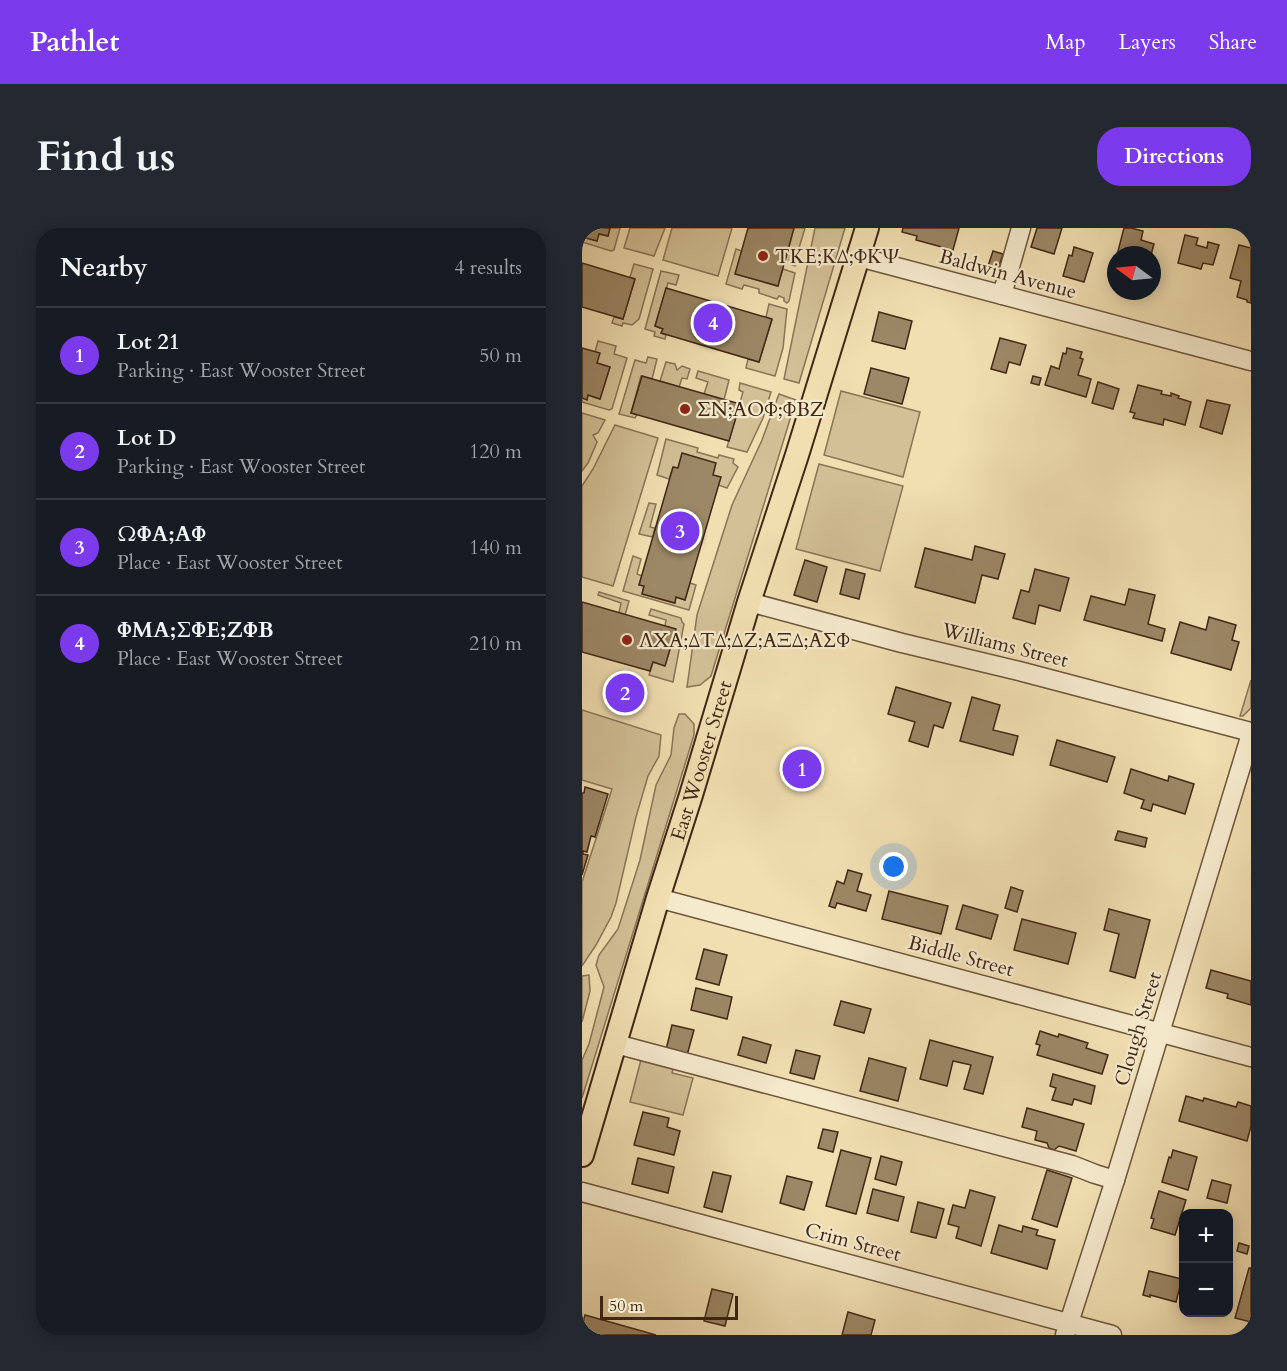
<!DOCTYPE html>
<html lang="en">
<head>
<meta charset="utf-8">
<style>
	body { margin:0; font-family:Cardo,serif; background:#242831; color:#f1f3f6 }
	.controls { position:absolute; right:18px; bottom:18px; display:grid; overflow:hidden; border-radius:12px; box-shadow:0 3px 15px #0003 }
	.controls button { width:54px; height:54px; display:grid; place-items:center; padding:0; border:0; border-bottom:2px solid #363941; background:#171b24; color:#f1f3f6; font:30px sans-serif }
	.compass { position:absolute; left:525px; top:18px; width:54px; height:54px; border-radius:50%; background:#171b24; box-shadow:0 3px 15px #0003; rotate:286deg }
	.scale { position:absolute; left:18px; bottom:15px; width:138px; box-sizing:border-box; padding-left:6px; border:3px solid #402714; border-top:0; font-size:16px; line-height:21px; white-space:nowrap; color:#402714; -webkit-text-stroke:4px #f6eacd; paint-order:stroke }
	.you { position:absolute; left:312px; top:639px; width:21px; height:21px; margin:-15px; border:4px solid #fff; border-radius:50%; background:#1a73e8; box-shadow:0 0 0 9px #1a73e833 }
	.badge { display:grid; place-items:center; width:39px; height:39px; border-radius:50%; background:#7c3aed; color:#fff; font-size:20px; font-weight:700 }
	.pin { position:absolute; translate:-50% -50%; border:3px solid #fff; box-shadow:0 2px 6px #0006 }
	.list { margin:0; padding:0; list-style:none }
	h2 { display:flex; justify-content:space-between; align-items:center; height:78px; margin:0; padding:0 24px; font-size:26px }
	h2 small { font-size:20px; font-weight:400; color:#9ea1a6 }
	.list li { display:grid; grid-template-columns:39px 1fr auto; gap:18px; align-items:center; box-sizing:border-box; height:96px; padding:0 24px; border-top:2px solid #363941 }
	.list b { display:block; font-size:22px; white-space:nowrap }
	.list p { margin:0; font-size:20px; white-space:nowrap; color:#9ea1a6 }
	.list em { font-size:20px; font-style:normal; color:#9ea1a6 }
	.map { position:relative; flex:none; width:669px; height:1107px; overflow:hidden; border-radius:24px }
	header { display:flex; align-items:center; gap:36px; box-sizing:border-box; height:84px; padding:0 30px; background:#7c3aed; color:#fff }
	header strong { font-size:28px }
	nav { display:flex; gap:33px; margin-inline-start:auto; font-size:21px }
	.intro { display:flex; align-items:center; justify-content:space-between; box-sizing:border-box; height:144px; padding:0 36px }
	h1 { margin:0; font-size:42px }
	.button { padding:15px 27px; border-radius:24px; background:#7c3aed; color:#fff; font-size:21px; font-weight:700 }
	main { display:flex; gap:36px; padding:0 36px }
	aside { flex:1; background:#171b24; border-radius:24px; box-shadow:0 3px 15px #0003 }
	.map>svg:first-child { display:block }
	.green { fill:#d3c097; stroke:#8a7456; stroke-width:1.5 }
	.building { fill:#9c8766; stroke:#402714; stroke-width:1.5 }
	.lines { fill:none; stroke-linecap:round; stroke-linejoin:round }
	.minor-casing { stroke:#6c553c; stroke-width:21 }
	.major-casing { stroke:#402714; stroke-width:26 }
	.minor { stroke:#f6eacd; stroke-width:18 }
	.major { stroke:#f1dfb2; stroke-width:22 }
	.poi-dot { fill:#8f2418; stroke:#f6eacd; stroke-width:2 }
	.labels { text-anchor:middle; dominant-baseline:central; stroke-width:4.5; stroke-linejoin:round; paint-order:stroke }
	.poi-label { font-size:20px; fill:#402714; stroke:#f6eacd; text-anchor:start }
	.street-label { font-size:20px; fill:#402714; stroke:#f6eacd }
</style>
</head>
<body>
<header>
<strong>Pathlet</strong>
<nav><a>Map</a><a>Layers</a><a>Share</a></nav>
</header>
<div class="intro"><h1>Find us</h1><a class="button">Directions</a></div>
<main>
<aside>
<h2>Nearby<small>4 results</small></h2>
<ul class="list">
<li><span class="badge">1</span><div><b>Lot 21</b><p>Parking · East Wooster Street</p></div><em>50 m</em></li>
<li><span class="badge">2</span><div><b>Lot D</b><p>Parking · East Wooster Street</p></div><em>120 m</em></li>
<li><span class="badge">3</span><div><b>ΩΦΑ;ΑΦ</b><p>Place · East Wooster Street</p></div><em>140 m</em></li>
<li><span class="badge">4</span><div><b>ΦΜΑ;ΣΦΕ;ΖΦΒ</b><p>Place · East Wooster Street</p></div><em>210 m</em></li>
</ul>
</aside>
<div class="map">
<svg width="669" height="1107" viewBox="0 0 669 1107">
	<rect width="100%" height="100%" fill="#f1dfb2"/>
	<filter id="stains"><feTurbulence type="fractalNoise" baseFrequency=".00333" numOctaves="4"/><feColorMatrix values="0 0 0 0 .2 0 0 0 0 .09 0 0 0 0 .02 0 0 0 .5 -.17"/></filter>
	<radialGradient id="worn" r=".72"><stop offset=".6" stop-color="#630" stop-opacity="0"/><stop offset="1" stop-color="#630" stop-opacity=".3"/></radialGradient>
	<g class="green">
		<polygon points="28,0 38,0 32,22 29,23 0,14 1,11 0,9 17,6 26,8"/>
		<polygon points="48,0 83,0 72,28 42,20"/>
		<polygon points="90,0 150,0 136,48 81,32"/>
		<polygon points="212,0 223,0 217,20 215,36 213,38 205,35 203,33"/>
		<polygon points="233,0 263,0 217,155 202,151"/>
		<polygon points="154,21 160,23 154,46 195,58 201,41 213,45 207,73 205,75 202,73 202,70 197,68 195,71 177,65 177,61 162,57 160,61 144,56"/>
		<polygon points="52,36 71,41 57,91 50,97 41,95 40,98 30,95 32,89 41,91 53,51 48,49"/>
		<polygon points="79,43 97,47 94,57 86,55 73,98 81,101 79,105 84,107 83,111 72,108 73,104 63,101"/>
		<polygon points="187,76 205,81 201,120 193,148 164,140 166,131 177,134 190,92 184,89"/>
		<polygon points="16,113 34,118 32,126 45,130 30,181 27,182 0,174 0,170 5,171 6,167 18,171 28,139 15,135 13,124"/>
		<polygon points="66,129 75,131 70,151 59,148 49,185 55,187 53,190 37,186 53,132 64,135"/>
		<polygon points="84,134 93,136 95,142 100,138 108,141 105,151 100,150 97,159 78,153"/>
		<polygon points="116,143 147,152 142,172 122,166 126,154 114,150"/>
		<polygon points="158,155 189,164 181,190 165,224 145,219 161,164 157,162"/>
		<polygon points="259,163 338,184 321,249 242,227"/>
		<polygon points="197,166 214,172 129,448 118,457 105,459 115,387 150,277 180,212"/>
		<polygon points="0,185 23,192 16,205 11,207 15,214 6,235 0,243"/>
		<polygon points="33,197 76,210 31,358 0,349 0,258 11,241"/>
		<polygon points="84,211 116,220 115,224 136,230 137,227 152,231 151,235 156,239 145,260 136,257 131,247 100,226 96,240 91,239 87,251 75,247"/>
		<polygon points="237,236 321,258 298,343 214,321"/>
		<polygon points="67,275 74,276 68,299 73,300 71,309 57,306"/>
		<polygon points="51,328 59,331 55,346 60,348 57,357 62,358 60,366 92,375 94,369 103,372 108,355 114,357 107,382 41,363"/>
		<polygon points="17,364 47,373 43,387 37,385 39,375 16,367"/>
		<polygon points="69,381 99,390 100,394 102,396 91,454 67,447 71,434 83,437 94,402 83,398 84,392 67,387"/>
		<polygon points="669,452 669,480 661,488 658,488"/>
		<polygon points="0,482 79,507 77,528 66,548 54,589 34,675 29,689 14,717 0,738 0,654 30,561 0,552"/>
		<polygon points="97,486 103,486 112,496 112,507 0,870 0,832 7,816 22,759 14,737 17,727 36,701 58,632 74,557 89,527 92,500"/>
		<polygon points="7,747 8,763 0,794 0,748"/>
		<polygon points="60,828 92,836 90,845 111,850 101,887 48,874"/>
	</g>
	<g class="building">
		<polygon points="0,0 28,0 26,8 17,6 15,13 0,9"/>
		<polygon points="166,0 212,0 196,58 153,46"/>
		<polygon points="321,0 377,0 371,22 334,12 335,8 320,4"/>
		<polygon points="455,0 480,0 472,26 449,19"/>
		<polygon points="542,0 549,0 561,3 559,12 572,16 569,27 535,27"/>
		<polygon points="603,7 616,10 614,17 625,20 626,14 637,17 631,37 621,35 619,41 596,35"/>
		<polygon points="657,17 669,20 669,75 665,74 665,72 655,69 659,53 648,50"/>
		<polygon points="492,19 511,25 502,54 481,48 487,27 490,28"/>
		<polygon points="411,23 421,26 416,41 406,38"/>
		<polygon points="0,35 53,51 41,91 0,79"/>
		<polygon points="84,60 190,91 177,134 79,105 81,101 73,98"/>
		<polygon points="297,84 330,93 323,121 290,113"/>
		<polygon points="418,110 444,117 438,137 427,134 424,145 409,141"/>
		<polygon points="0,120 18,125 15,135 28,139 18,171 6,167 5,172 0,170"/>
		<polygon points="485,120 500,124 498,130 501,131 496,147 509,151 504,169 463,157 469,138 477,141 481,125 484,126"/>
		<polygon points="289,140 327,150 320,176 282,166"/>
		<polygon points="60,148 158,176 147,213 49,185"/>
		<polygon points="451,148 459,150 457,157 449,155"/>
		<polygon points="516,154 537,161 531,181 510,175"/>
		<polygon points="556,157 580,163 579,166 589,168 589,165 597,168 596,170 609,174 603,197 582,191 581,197 551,190 553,185 548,184"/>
		<polygon points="625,172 648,177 640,206 618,199"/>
		<polygon points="100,225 134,235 131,247 139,249 103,372 94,369 93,375 60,366 62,358 57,357 91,239 96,240"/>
		<polygon points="393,318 423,326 416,351 400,347 393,375 333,359 343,320 390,332"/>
		<polygon points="223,332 245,339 235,374 212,367"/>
		<polygon points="264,341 283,346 277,371 258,366"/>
		<polygon points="453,341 487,350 478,383 457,377 453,396 431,390 439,362 447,364"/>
		<polygon points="547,361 573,367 566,396 583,401 580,413 502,392 509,368 543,377"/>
		<polygon points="0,374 94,401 83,438 71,434 68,443 0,424"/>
		<polygon points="627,389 654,397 650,412 657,414 649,442 589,425 598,394 624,402"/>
		<polygon points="314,459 369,475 361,500 352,497 346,519 327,513 333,494 306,486"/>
		<polygon points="390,469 418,477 411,502 436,508 431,527 378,513"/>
		<polygon points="475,512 533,529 525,554 468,537"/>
		<polygon points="549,541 586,553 587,548 612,556 603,586 571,576 569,583 559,580 562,572 542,565"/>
		<polygon points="3,559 26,566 13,609 9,608 5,624 1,623 1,626 6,627 0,647 0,565 2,565"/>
		<polygon points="536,603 565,610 563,619 533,612"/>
		<polygon points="266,642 280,646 275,663 289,667 284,683 255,675 253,680 247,678 255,653 262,656"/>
		<polygon points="429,659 441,663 435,684 423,680"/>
		<polygon points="307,663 366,678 359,706 300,691"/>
		<polygon points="381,677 416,687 409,711 374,701"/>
		<polygon points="527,681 568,692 553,750 528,743 537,706 522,702"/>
		<polygon points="440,691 494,705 486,736 432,722"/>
		<polygon points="122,721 145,727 137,757 114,751"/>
		<polygon points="629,742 669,753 669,777 645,770 646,766 624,760"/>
		<polygon points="114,760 150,769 145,791 109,782"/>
		<polygon points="259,773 289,781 282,805 252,797"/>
		<polygon points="90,797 112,802 104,831 83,826"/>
		<polygon points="458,803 476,809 477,806 506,815 504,820 526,827 520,846 455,827 458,817 454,816"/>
		<polygon points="161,809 189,817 184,835 156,827"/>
		<polygon points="348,812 411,829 401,866 382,861 389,837 371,833 365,858 338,851"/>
		<polygon points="214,822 238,828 232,851 208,845"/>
		<polygon points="287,830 324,840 316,873 278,863"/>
		<polygon points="471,846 513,858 509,876 492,871 490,877 470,872 474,860 468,858"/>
		<polygon points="604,868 621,873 622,870 654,879 656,874 669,878 669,898 665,913 597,893"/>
		<polygon points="445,880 502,896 494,923 477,918 472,922 467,920 465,915 453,912 455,903 440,899"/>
		<polygon points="61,884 87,890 85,899 98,903 92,927 52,917"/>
		<polygon points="241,901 256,904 251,924 236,920"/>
		<polygon points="259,922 289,930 274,986 244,978"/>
		<polygon points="591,922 615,929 606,962 580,954 587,929 589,930"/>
		<polygon points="299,928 320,934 314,957 293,951"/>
		<polygon points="56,930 92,939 86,965 50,956"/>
		<polygon points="465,942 490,950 475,999 450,991"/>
		<polygon points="131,944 149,948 140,984 122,979"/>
		<polygon points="205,948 230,954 222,982 198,975"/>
		<polygon points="630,952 649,957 645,975 625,970"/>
		<polygon points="291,961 322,969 316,993 285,985"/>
		<polygon points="388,962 413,969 399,1018 374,1010 377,999 366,996 371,977 383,980"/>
		<polygon points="577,963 604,972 593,1007 569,1000 572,991 569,990"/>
		<polygon points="336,974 362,981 354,1010 329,1004"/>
		<polygon points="417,997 440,1004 441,998 456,1002 454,1007 473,1012 465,1041 409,1025"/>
		<polygon points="657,1015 667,1018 665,1026 655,1023"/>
		<polygon points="667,1040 669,1040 669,1094 653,1090"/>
		<polygon points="567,1043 600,1051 594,1074 568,1067 568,1069 561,1067"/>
		<polygon points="130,1061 151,1066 143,1098 122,1093"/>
		<polygon points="266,1084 293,1092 289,1107 260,1107"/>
		<polygon points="3,1087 74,1107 0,1107 0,1098"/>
	</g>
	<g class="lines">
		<g class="minor-casing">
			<g id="minor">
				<polyline points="277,29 669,133"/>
				<polyline points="420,67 439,0"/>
				<polyline points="167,374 320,415 437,443 669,504"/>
				<polyline points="76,670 669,829"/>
				<polyline points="34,816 490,937 513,946 533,952"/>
				<polyline points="0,964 530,1107"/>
				<polyline points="483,1107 533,952 669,506"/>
			</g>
		</g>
		<g class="major-casing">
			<g id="major">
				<path id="s1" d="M0 927 76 670 109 567 167 374 215 227 285 0"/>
			</g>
		</g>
		<use href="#minor" class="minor"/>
		<use href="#major" class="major"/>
	</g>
	<g class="poi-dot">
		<circle cx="181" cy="28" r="6"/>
		<circle cx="103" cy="181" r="6"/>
		<circle cx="45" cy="412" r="6"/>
	</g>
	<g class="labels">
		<g class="poi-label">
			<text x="193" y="28">ΤΚΕ;ΚΔ;ΦΚΨ</text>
			<text x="115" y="181">ΣΝ;ΑΟΦ;ΦΒΖ</text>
			<text x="57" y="412">ΛΧΑ;ΔΤΔ;ΔΖ;ΑΞΔ;ΑΣΦ</text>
		</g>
		<g class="street-label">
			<text transform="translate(426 46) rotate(15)">Baldwin Avenue</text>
			<text transform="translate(423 417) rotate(14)">Williams Street</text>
			<text stroke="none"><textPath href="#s1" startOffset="412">East Wooster Street</textPath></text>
			<text transform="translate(379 728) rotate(15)">Biddle Street</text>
			<text transform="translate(556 801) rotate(-73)">Clough Street</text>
			<text transform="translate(271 1014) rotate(15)">Crim Street</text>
		</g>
	</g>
	<rect width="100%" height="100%" filter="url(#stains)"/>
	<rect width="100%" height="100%" fill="url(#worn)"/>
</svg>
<div class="controls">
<button>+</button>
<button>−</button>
</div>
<svg class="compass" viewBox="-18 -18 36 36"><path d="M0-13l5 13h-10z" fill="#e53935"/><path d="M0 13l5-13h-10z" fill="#9ea1a6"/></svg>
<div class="scale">50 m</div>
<div class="you"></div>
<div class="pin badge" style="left:220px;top:541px">1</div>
<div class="pin badge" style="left:43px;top:465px">2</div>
<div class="pin badge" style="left:98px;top:303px">3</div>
<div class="pin badge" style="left:131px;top:95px">4</div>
</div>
</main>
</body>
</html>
